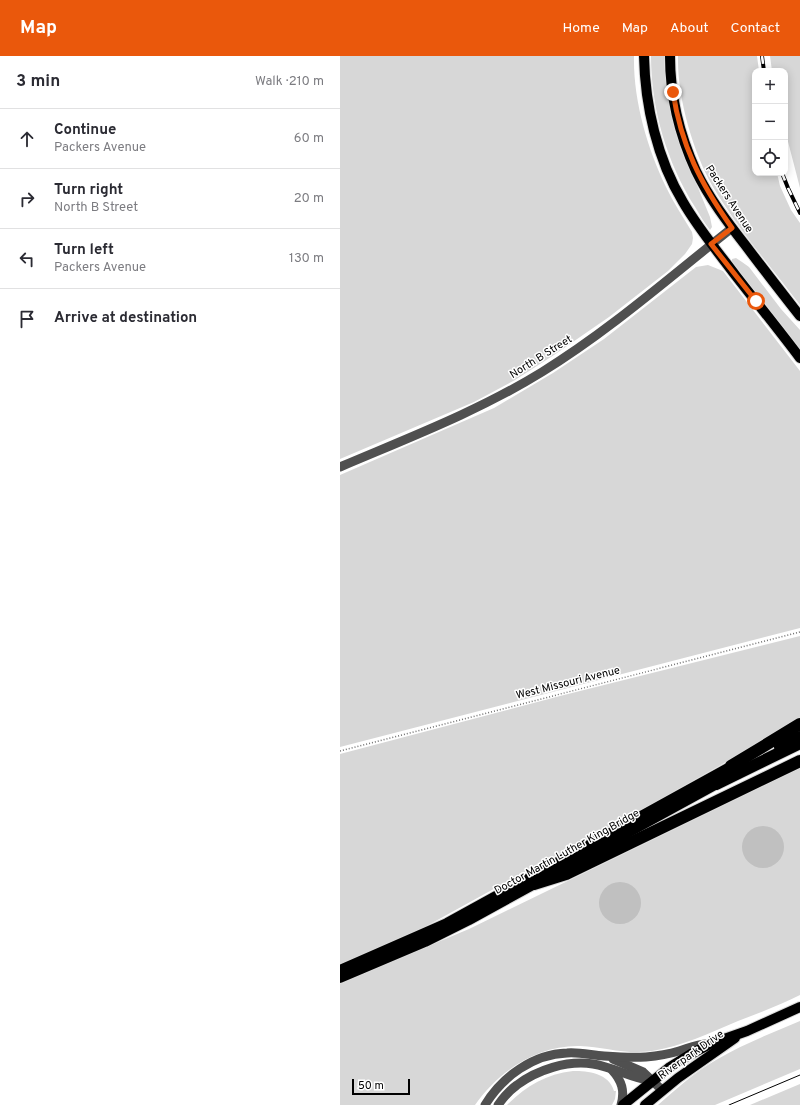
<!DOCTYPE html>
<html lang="en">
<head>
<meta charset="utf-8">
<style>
	body { margin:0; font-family:Overpass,sans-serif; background:#f2f2f3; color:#2b2b33 }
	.controls { position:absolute; right:12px; top:12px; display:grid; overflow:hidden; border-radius:8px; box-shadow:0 2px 10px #0003 }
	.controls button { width:36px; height:36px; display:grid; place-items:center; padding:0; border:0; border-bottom:1px solid #e1e1e2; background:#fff; color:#2b2b33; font:20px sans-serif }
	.scale { position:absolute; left:12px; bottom:10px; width:58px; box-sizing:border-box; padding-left:4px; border:2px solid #000; border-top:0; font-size:11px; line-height:14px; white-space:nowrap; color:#000; -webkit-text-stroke:3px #fff; paint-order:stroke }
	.stop { position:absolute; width:12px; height:12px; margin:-9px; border:3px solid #ea580c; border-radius:50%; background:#fff }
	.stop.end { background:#ea580c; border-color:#fff; box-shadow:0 1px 4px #0008 }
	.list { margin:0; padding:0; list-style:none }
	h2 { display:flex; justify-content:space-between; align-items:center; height:52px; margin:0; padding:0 16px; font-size:17px }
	h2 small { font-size:13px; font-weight:400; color:#7c7c81 }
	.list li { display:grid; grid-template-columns:26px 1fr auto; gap:12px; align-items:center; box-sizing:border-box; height:60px; padding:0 16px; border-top:1px solid #e1e1e2 }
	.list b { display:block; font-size:15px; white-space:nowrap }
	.list p { margin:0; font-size:13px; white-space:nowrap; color:#7c7c81 }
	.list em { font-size:13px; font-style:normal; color:#7c7c81 }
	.icon { flex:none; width:22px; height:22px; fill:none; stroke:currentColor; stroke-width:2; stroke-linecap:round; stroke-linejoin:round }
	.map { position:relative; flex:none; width:460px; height:1049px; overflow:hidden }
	header { display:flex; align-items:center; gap:24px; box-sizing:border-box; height:56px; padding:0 20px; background:#ea580c; color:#fff }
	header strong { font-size:19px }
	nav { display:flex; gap:22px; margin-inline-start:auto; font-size:14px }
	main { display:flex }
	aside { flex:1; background:#fff }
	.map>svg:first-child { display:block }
	.green { fill:#d7d7d7 }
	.building { fill:#c0c0c0 }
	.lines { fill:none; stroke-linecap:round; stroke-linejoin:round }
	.major-casing { stroke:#dbdbdb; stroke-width:12 }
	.highway-casing { stroke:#dbdbdb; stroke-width:14 }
	.path { stroke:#727272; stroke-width:1.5; stroke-dasharray:1 2; stroke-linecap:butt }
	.minor { stroke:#505050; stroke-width:9 }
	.major { stroke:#000; stroke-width:10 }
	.highway { stroke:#000; stroke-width:12 }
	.tram { stroke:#000; stroke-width:1 }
	.rail-casing { stroke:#000; stroke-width:4 }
	.rail { stroke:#fff; stroke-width:2.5; stroke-dasharray:8; stroke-linecap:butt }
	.route { stroke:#ea580c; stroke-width:5 }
	.labels { text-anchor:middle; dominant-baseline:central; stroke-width:3; stroke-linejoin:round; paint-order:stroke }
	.street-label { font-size:11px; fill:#000; stroke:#fff }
</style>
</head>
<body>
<header>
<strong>Map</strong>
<nav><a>Home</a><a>Map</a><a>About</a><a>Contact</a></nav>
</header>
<main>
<aside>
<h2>3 min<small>Walk · 210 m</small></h2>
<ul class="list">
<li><svg class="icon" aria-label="ahead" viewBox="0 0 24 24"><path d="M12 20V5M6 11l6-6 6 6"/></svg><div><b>Continue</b><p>Packers Avenue</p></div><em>60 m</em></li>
<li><svg class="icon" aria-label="right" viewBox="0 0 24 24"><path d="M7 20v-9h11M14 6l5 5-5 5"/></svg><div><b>Turn right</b><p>North B Street</p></div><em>20 m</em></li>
<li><svg class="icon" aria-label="left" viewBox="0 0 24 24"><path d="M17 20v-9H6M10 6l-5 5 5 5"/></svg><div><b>Turn left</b><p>Packers Avenue</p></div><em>130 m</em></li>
<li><svg class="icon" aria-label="arrive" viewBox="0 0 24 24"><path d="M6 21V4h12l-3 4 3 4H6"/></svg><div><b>Arrive at destination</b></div></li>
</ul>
</aside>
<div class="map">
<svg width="460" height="1049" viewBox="0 0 460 1049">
	<rect width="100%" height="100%" fill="#fff"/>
	<g class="green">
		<path d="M0 0H294C293 43 307 92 326 131 333 146 343 161 352 176L353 182 352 188 345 198 328 215 269 261 214 299 175 324 134 346 0 403Z"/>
		<path d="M311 0H324V8L329 45 338 83 370 161 372 171 370 174C364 167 360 159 355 151 327 107 311 53 311 0Z"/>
		<path d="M338 0H417L419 15H415V117H437L440 130 451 154 460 167V249C431 211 398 173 373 131 353 96 337 41 338 0Z"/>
		<polygon points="430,0 460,0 460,132 445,74 445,15 432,15"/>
		<polygon points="396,202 402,206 409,211 441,253 460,274 460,293 392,206 392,203"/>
		<polygon points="368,209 383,215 460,315 460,572 0,691 0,419 154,352 213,317 264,283 356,211"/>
		<polygon points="460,580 460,661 379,710 280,766 181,818 63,883 0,910 0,698 220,640"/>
		<path d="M460 712V939C440 949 419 957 398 965 370 977 342 990 312 995 287 999 264 991 240 990 197 989 159 1015 135 1049H0V927L129 873Z"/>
		<path d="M460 965V1013L375 1049H318C336 1033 355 1016 376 1004 403 988 432 977 460 965Z"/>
		<path d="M233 1015C248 1015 269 1017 274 1035H276L275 1043 272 1049H167C186 1030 206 1018 233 1015Z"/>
		<polygon points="460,1028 460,1049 410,1049"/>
	</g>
	<g class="building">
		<circle cx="423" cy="791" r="21"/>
		<circle cx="280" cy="847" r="21"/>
	</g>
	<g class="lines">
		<g class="major-casing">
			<g id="major">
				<path d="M304 0C305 49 317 103 343 146 358 172 378 196 396 220 417 247 439 274 460 302"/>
				<path d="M330 0C330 39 340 80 356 115 369 142 388 167 406 190 424 214 442 237 460 260"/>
				<polyline points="439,691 460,680"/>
				<polyline points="0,914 107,867 397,707"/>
				<polyline points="0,922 85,886 129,864 382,725"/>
				<polyline points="283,1049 330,1011 351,998 370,988 407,975 460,951"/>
				<polyline points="305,1049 338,1022 395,982"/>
			</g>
		</g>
		<g class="highway-casing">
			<g id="highway">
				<polyline points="391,710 460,668"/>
				<polyline points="376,728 460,687"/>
				<polyline points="194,828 226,818 460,705"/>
			</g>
		</g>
		<polyline class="path" points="0,695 460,576"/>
		<g class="minor">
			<path d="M0 411C68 382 139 355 202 316 270 274 330 221 392 172"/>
			<polyline points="273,1003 303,1016 322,1034"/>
			<path d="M272 1014C282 1025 285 1035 281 1049"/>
			<path d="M145 1049C162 1021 193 998 227 997 239 996 251 999 264 1000 277 1001 292 1002 306 1001 317 1000 329 998 339 995 349 992 359 987 369 988"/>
			<path d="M158 1049C163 1042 170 1034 177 1029 197 1014 227 1004 253 1008 273 1011 291 1022 312 1025"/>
		</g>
		<use href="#major" class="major"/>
		<use href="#highway" class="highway"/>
		<polyline class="tram" points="389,1049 460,1019"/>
		<g class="rail-casing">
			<g id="rail">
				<polyline points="422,0 424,15"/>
				<polyline points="442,117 448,132 460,157"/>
			</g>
		</g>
		<use href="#rail" class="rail"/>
	</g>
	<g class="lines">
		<path class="route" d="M333 36C341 90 361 128 392 172L371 188 416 245"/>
	</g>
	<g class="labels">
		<g class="street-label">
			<text transform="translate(389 143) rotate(57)">Packers Avenue</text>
			<text transform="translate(201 301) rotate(-32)">North B Street</text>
			<text transform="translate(228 627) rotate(-14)">West Missouri Avenue</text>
			<text transform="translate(227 796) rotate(-29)">Doctor Martin Luther King Bridge</text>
			<text transform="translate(351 999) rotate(-35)">Riverpark Drive</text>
		</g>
	</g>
</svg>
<div class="controls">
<button>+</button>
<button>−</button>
<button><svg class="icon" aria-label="locate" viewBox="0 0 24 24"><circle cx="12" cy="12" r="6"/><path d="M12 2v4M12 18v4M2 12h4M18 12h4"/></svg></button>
</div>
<div class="scale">50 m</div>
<div class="stop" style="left:416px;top:245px"></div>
<div class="stop end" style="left:333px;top:36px"></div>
</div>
</main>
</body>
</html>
